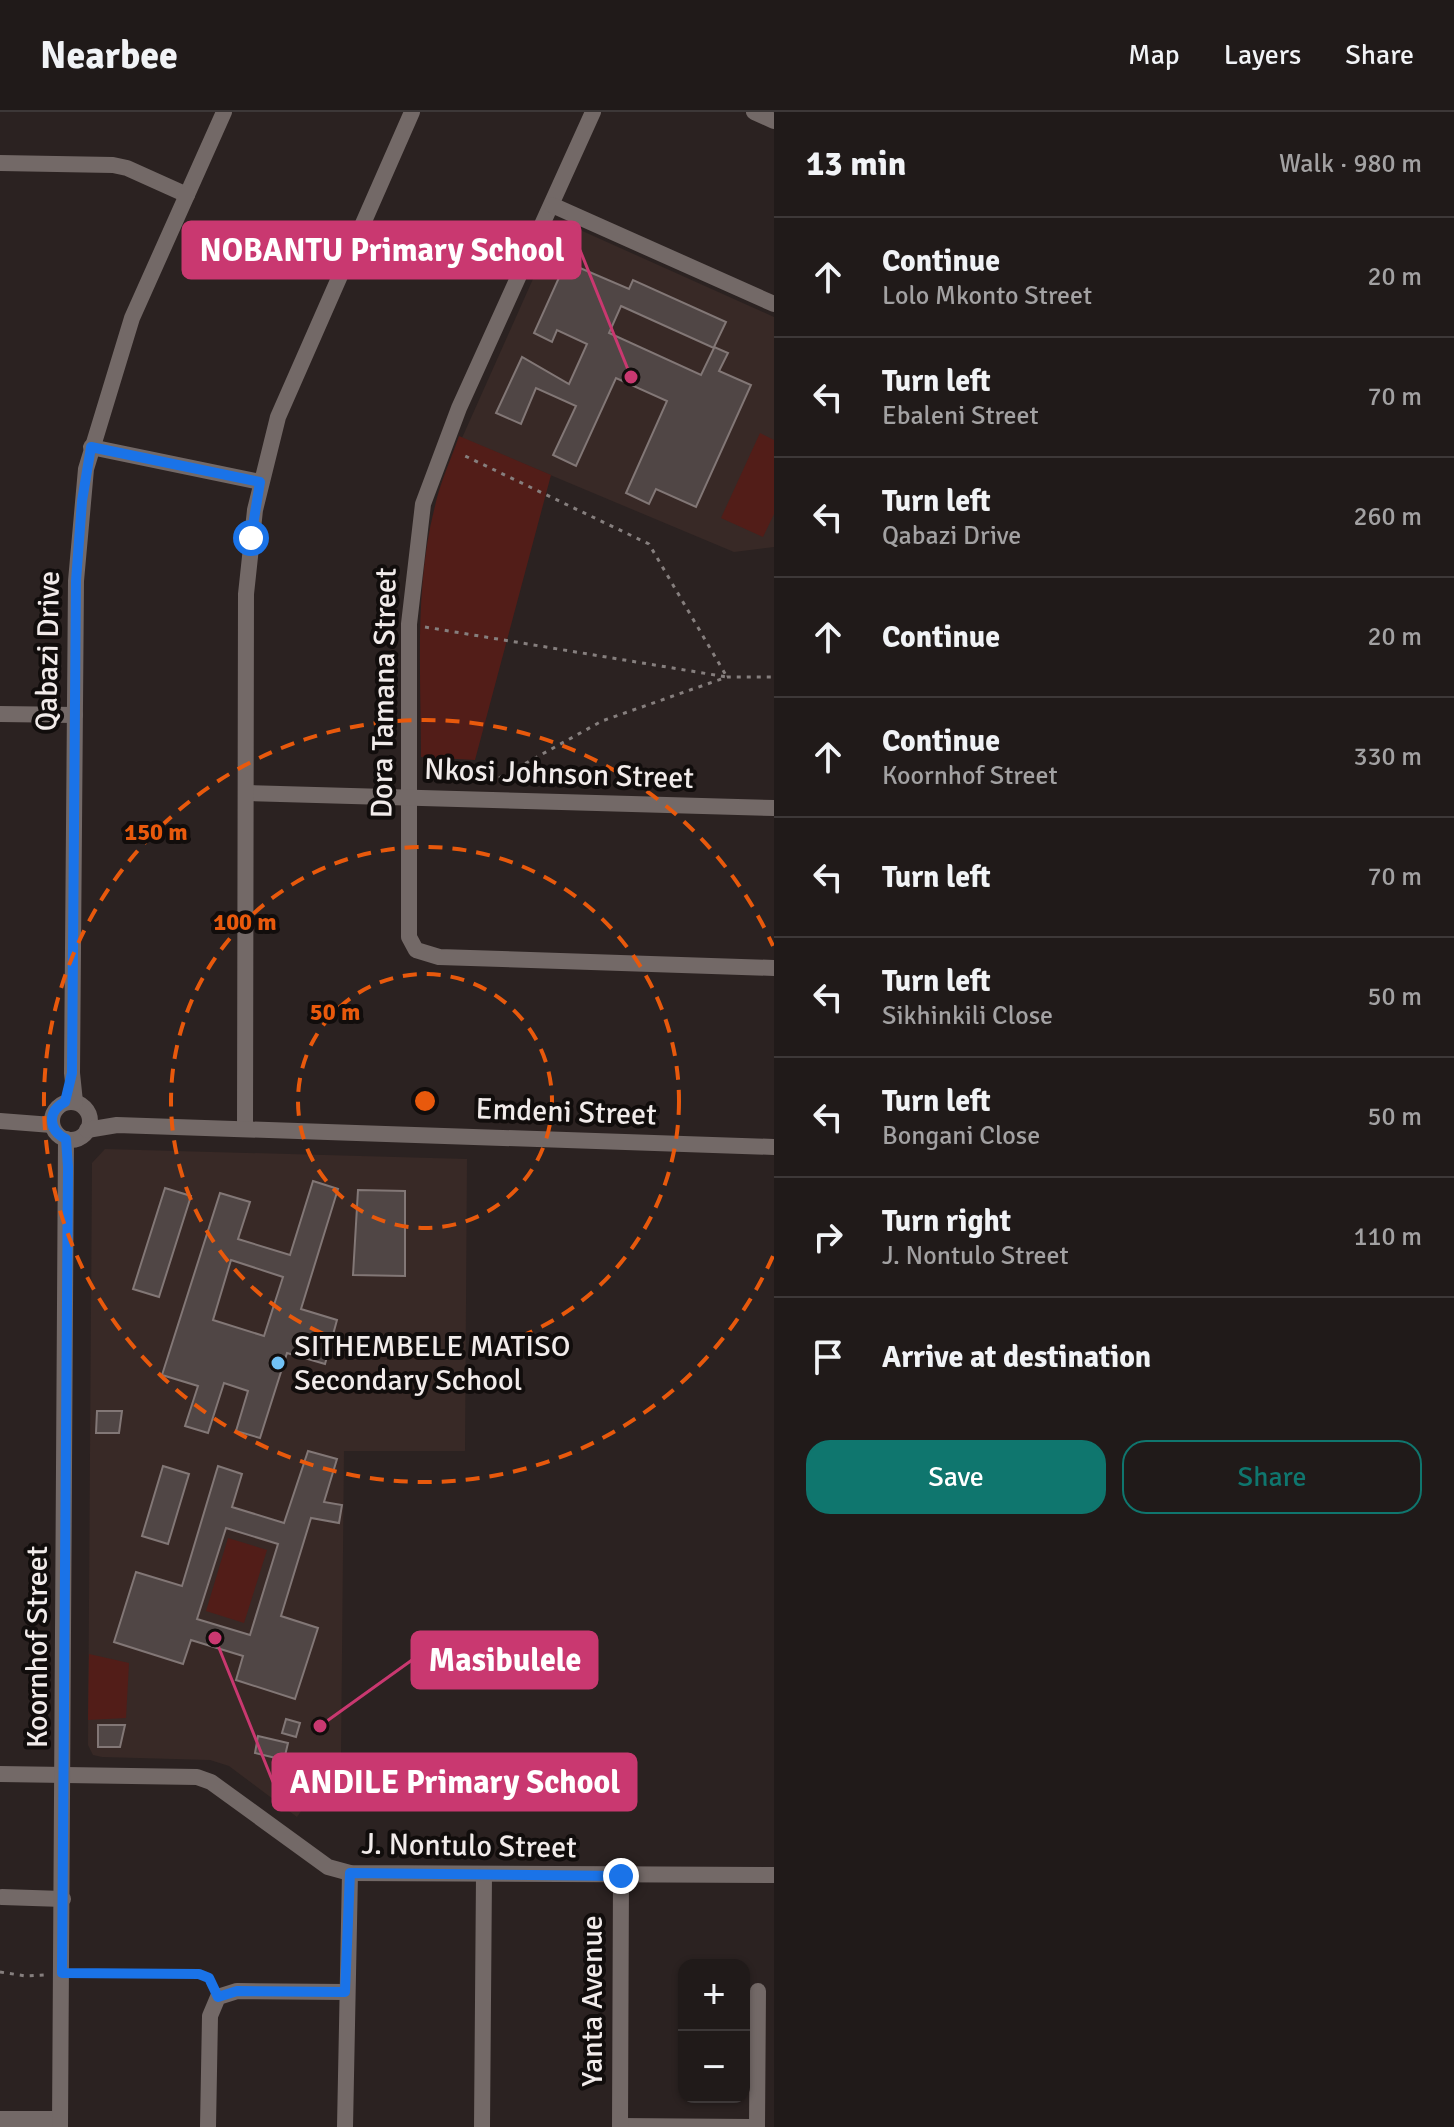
<!DOCTYPE html>
<html lang="en">
<head>
<meta charset="utf-8">
<style>
	body { margin:0; font-family:Signika,sans-serif; background:#2d2726; color:#f1f3f6 }
	.controls { position:absolute; right:24px; bottom:24px; display:grid; overflow:hidden; border-radius:16px; box-shadow:0 2px 6px #0004 }
	.controls button { width:72px; height:72px; display:grid; place-items:center; padding:0; border:0; border-bottom:2px solid #3d3838; background:#201a19; color:#f1f3f6; font:40px sans-serif }
	.stop { position:absolute; width:24px; height:24px; margin:-18px; border:6px solid #1a73e8; border-radius:50%; background:#fff }
	.stop.end { background:#1a73e8; border-color:#fff; box-shadow:0 2px 8px #0008 }
	.list { margin:0; padding:0; list-style:none }
	h2 { display:flex; justify-content:space-between; align-items:center; height:104px; margin:0; padding:0 32px; font-size:34px }
	h2 small { font-size:26px; font-weight:400; color:#a2a1a2 }
	.list li { display:grid; grid-template-columns:52px 1fr auto; gap:24px; align-items:center; box-sizing:border-box; height:120px; padding:0 32px; border-top:2px solid #3d3838 }
	.list b { display:block; font-size:30px; white-space:nowrap }
	.list p { margin:0; font-size:26px; white-space:nowrap; color:#a2a1a2 }
	.list em { font-size:26px; font-style:normal; color:#a2a1a2 }
	.actions { display:flex; gap:16px; padding:24px 32px }
	.actions a { flex:1; padding:18px 0; border:2px solid #0f766e; border-radius:24px; text-align:center; font-size:28px; color:#0f766e }
	.actions .main { background:#0f766e; color:#fff }
	.icon { flex:none; width:44px; height:44px; fill:none; stroke:currentColor; stroke-width:2; stroke-linecap:round; stroke-linejoin:round }
	.map { position:relative; flex:none; width:774px; height:2015px; overflow:hidden }
	header { display:flex; align-items:center; gap:48px; box-sizing:border-box; height:112px; padding:0 40px; background:#201a19; border-bottom:2px solid #3d3838 }
	header strong { font-size:38px }
	nav { display:flex; gap:44px; margin-inline-start:auto; font-size:28px }
	main { display:flex }
	aside { flex:1; background:#201a19 }
	.map>svg:first-child { display:block }
	.built { fill:#382926 }
	.green { fill:#521d18 }
	.building { fill:#504645; stroke:#827776; stroke-width:2; fill-rule:evenodd }
	.lines { fill:none; stroke-linecap:round; stroke-linejoin:round }
	.path { stroke:#867f7e; stroke-width:3; stroke-dasharray:4 6; stroke-linecap:butt }
	.minor { stroke:#736967; stroke-width:16 }
	.route { stroke:#1a73e8; stroke-width:10 }
	.ring { fill:none; stroke:#e8590c; stroke-width:4; stroke-dasharray:14 10 }
	.poi-dot { fill:#71c1f5; stroke:#110d0c; stroke-width:3 }
	.labels { text-anchor:middle; dominant-baseline:central; stroke-width:8; stroke-linejoin:round; paint-order:stroke }
	.street-label { font-size:30px; fill:#f1ebea; stroke:#110d0c }
	.poi-label { font-size:30px; fill:#f1ebea; stroke:#110d0c; text-anchor:start }
	.centre { fill:#e8590c; stroke:#110d0c; stroke-width:4 }
	.ring-label { font-size:24px; text-anchor:middle; font-weight:bold; fill:#e8590c; stroke:#110d0c; stroke-width:8; stroke-linejoin:round; paint-order:stroke }
	.leader { fill:none; stroke:#c93870; stroke-width:3 }
	.callout-dot { fill:#c93870; stroke:#110d0c; stroke-width:3 }
	.callout { fill:#c93870; stroke:#c93870; stroke-width:3 }
	.callout-label { font-size:32px; text-anchor:middle; font-weight:bold; fill:#fff }
</style>
</head>
<body>
<header>
<strong>Nearbee</strong>
<nav><a>Map</a><a>Layers</a><a>Share</a></nav>
</header>
<main>
<div class="map">
<svg width="774" height="2015" viewBox="0 0 774 2015">
	<rect width="100%" height="100%" fill="#2b2221"/>
	<g class="built">
		<polygon points="569,113 774,205 774,435 734,440 462,326 553,122"/>
		<polygon points="105,1037 467,1047 465,1339 344,1339 341,1643 297,1705 229,1654 210,1648 102,1645 93,1643 88,1633 92,1051"/>
	</g>
	<g class="green">
		<polygon points="760,321 774,328 774,402 763,425 721,406"/>
		<path d="M459 324 551 363 475 648 421 645C421 563 414 475 435 394 440 371 451 347 459 324Z"/>
		<polygon points="228,1426 267,1438 244,1511 206,1499"/>
		<polygon points="89,1542 129,1551 126,1606 88,1608"/>
	</g>
	<g class="building">
		<path d="M566 150 629 177 633 168 726 210 714 235 728 241 719 259 751 273 696 395 656 377 649 392 626 381 667 289 616 266 576 354 553 343 576 294 536 276 521 312 496 301 522 245 569 272 587 232 557 218 552 230 534 221ZM621 194 714 236 701 263 609 221Z"/>
		<path d="M313 1069 338 1077 301 1197 337 1208 325 1252 287 1241 260 1326 236 1319 248 1279 224 1271 208 1321 185 1314 198 1274 162 1263 220 1081 250 1090 238 1127 290 1143ZM231 1148 283 1165 264 1224 213 1208Z"/>
		<polygon points="165,1076 191,1084 159,1185 133,1177"/>
		<polygon points="358,1078 405,1079 405,1164 353,1163"/>
		<polygon points="97,1299 122,1299 119,1321 96,1321"/>
		<path d="M308 1339 337 1347 324 1390 342 1393 339 1411 311 1406 281 1504 318 1516 295 1587 236 1568 243 1544 191 1528 183 1552 114 1530 136 1460 182 1474 218 1354 242 1362 232 1395 284 1411ZM226 1416 278 1432 250 1523 197 1507Z"/>
		<polygon points="163,1354 189,1362 168,1432 142,1424"/>
		<polygon points="286,1607 300,1611 296,1625 282,1621"/>
		<polygon points="98,1613 125,1613 120,1635 98,1635"/>
		<polygon points="258,1624 288,1631 284,1648 255,1641"/>
	</g>
	<g class="lines">
		<g class="path">
			<polyline points="425,515 727,565 649,432 461,342"/>
			<polyline points="499,666 602,609 727,565 774,565"/>
			<polyline points="0,1860 26,1864 44,1863"/>
			<polyline points="75,1861 199,1862 209,1866 212,1871"/>
		</g>
		<g class="minor">
			<polyline points="593,0 459,296 423,392 409,512 409,825 416,838 439,845 774,856"/>
			<polyline points="754,0 774,9"/>
			<polyline points="0,51 113,53 127,56 187,83"/>
			<polyline points="552,93 774,192"/>
			<polyline points="91,335 260,370"/>
			<polyline points="0,602 75,603"/>
			<polyline points="246,681 774,696"/>
			<circle cx="71" cy="1009" r="19"/>
			<polyline points="75,990 72,961 76,469 86,357 132,206 224,0"/>
			<polyline points="0,1009 52,1013"/>
			<polyline points="245,1017 246,482 255,398 278,305 412,0"/>
			<polyline points="87,1018 117,1013 774,1035"/>
			<polyline points="0,1662 197,1665 211,1670 328,1755 350,1761 774,1763"/>
			<polyline points="2,1785 63,1787"/>
			<polyline points="0,2007 60,2007"/>
			<polyline points="620,2014 750,2015"/>
			<polyline points="60,2015 66,1027"/>
			<polyline points="208,2015 210,1904 218,1885 237,1879 345,1880"/>
			<polyline points="345,2015 350,1761"/>
			<polyline points="482,2015 484,1763"/>
			<polyline points="620,2015 621,1764"/>
			<polyline points="757,2015 758,1879"/>
		</g>
	</g>
	<g class="lines">
		<path class="route" d="M251 426 260 370 91 335 82 389 76 469 72 961 65 990C47 999 48 1018 66 1027L68 1055 62 1861 199 1862 209 1866 218 1885 237 1879 345 1880 350 1761 621 1764"/>
	</g>
	<g class="ring">
		<circle cx="425" cy="989" r="127"/>
		<circle cx="425" cy="989" r="254"/>
		<path d="M773 1144A381 381 0 1 1 773 834"/>
	</g>
	<circle class="poi-dot" cx="278" cy="1251" r="8"/>
	<g class="labels">
		<g class="street-label">
			<text transform="translate(48 539) rotate(-89)">Qabazi Drive</text>
			<text transform="translate(384 581) rotate(-89)">Dora Tamana Street</text>
			<text transform="translate(559 662) rotate(2)">Nkosi Johnson Street</text>
			<text transform="translate(566 1000) rotate(2)">Emdeni Street</text>
			<text transform="translate(37 1535) rotate(-90)">Koornhof Street</text>
			<text transform="translate(469 1734) rotate(1)">J. Nontulo Street</text>
			<text transform="translate(592 1889) rotate(-90)">Yanta Avenue</text>
		</g>
		<g class="poi-label">
			<text x="294" y="1234">SITHEMBELE MATISO<tspan x="294" dy="34">Secondary School</tspan></text>
		</g>
	</g>
	<circle cx="425" cy="989" r="12" class="centre"/>
	<g class="ring-label">
		<text x="156" y="728">150 m</text>
		<text x="245" y="818">100 m</text>
		<text x="335" y="908">50 m</text>
	</g>
	<path class="leader" d="M631 265L580 138M320 1614L412 1548M215 1526L273 1670"/>
	<g class="callout-dot">
		<circle cx="631" cy="265" r="8"/>
		<circle cx="320" cy="1614" r="8"/>
		<circle cx="215" cy="1526" r="8"/>
	</g>
	<g class="callout">
		<rect x="183" y="110" width="397" height="56" rx="8"/>
		<rect x="412" y="1520" width="185" height="56" rx="8"/>
		<rect x="273" y="1642" width="363" height="56" rx="8"/>
	</g>
	<g class="callout-label">
		<text x="382" y="149">NOBANTU Primary School</text>
		<text x="505" y="1559">Masibulele</text>
		<text x="455" y="1681">ANDILE Primary School</text>
	</g>
</svg>
<div class="controls">
<button>+</button>
<button>−</button>
</div>
<div class="stop" style="left:251px;top:426px"></div>
<div class="stop end" style="left:621px;top:1764px"></div>
</div>
<aside>
<h2>13 min<small>Walk · 980 m</small></h2>
<ul class="list">
<li><svg class="icon" aria-label="ahead" viewBox="0 0 24 24"><path d="M12 20V5M6 11l6-6 6 6"/></svg><div><b>Continue</b><p>Lolo Mkonto Street</p></div><em>20 m</em></li>
<li><svg class="icon" aria-label="left" viewBox="0 0 24 24"><path d="M17 20v-9H6M10 6l-5 5 5 5"/></svg><div><b>Turn left</b><p>Ebaleni Street</p></div><em>70 m</em></li>
<li><svg class="icon" aria-label="left" viewBox="0 0 24 24"><path d="M17 20v-9H6M10 6l-5 5 5 5"/></svg><div><b>Turn left</b><p>Qabazi Drive</p></div><em>260 m</em></li>
<li><svg class="icon" aria-label="ahead" viewBox="0 0 24 24"><path d="M12 20V5M6 11l6-6 6 6"/></svg><div><b>Continue</b></div><em>20 m</em></li>
<li><svg class="icon" aria-label="ahead" viewBox="0 0 24 24"><path d="M12 20V5M6 11l6-6 6 6"/></svg><div><b>Continue</b><p>Koornhof Street</p></div><em>330 m</em></li>
<li><svg class="icon" aria-label="left" viewBox="0 0 24 24"><path d="M17 20v-9H6M10 6l-5 5 5 5"/></svg><div><b>Turn left</b></div><em>70 m</em></li>
<li><svg class="icon" aria-label="left" viewBox="0 0 24 24"><path d="M17 20v-9H6M10 6l-5 5 5 5"/></svg><div><b>Turn left</b><p>Sikhinkili Close</p></div><em>50 m</em></li>
<li><svg class="icon" aria-label="left" viewBox="0 0 24 24"><path d="M17 20v-9H6M10 6l-5 5 5 5"/></svg><div><b>Turn left</b><p>Bongani Close</p></div><em>50 m</em></li>
<li><svg class="icon" aria-label="right" viewBox="0 0 24 24"><path d="M7 20v-9h11M14 6l5 5-5 5"/></svg><div><b>Turn right</b><p>J. Nontulo Street</p></div><em>110 m</em></li>
<li><svg class="icon" aria-label="arrive" viewBox="0 0 24 24"><path d="M6 21V4h12l-3 4 3 4H6"/></svg><div><b>Arrive at destination</b></div></li>
</ul>
<div class="actions"><a class="main">Save</a><a>Share</a></div>
</aside>
</main>
</body>
</html>
